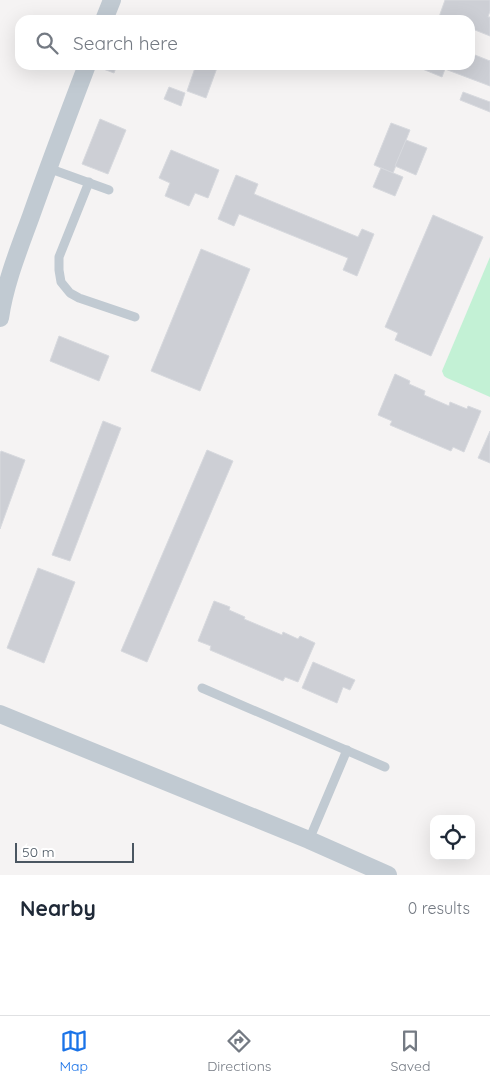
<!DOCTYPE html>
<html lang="en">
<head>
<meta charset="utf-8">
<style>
	body { margin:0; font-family:Quicksand,sans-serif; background:#f6f6f7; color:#1f2937 }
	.controls { position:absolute; right:15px; bottom:15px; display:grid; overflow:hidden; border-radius:10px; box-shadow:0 5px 20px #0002 }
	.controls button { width:45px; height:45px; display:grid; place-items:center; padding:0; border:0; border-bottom:1px solid #e0e1e3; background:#fff; color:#1f2937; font:25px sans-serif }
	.scale { position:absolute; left:15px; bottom:12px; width:119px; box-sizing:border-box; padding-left:5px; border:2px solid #4a5661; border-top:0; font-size:14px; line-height:18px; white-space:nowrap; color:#4a5661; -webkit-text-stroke:4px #fff; paint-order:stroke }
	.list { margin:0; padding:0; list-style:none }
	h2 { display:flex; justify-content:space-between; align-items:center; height:65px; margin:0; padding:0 20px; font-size:21px }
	h2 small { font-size:16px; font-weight:400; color:#747a83 }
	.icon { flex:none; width:28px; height:28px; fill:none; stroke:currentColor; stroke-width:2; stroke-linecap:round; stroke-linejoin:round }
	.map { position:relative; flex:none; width:490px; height:875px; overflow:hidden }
	.search { position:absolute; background:#fff; box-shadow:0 5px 20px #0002; left:15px; right:15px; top:15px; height:55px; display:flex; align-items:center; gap:12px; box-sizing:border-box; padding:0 18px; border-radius:15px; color:#747a83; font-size:19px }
	.sheet { height:140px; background:#fff }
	nav { display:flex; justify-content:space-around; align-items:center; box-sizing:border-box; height:70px; border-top:1px solid #e0e1e3; background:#fff; font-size:14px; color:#747a83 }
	nav a { display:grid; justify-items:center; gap:2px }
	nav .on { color:#1a73e8 }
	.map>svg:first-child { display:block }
	.green { fill:#c3f1d5 }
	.building { fill:#cdcfd5; stroke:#d7d9de }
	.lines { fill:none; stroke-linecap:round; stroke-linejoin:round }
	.lane { stroke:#c1cad2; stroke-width:9 }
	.street { stroke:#c1cad2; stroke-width:18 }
</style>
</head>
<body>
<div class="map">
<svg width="490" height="875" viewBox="0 0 490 875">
	<rect width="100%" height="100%" fill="#f5f3f3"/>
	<polygon class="green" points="490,257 490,397 447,378 444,376 442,371"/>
	<g class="building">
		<polygon points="445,0 490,0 490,11 488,17 490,17 490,36 470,28 470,20 446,20 439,17"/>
		<polygon points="470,53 490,61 490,60 490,86 445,69 442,77 420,68 421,65 470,65"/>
		<polygon points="99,65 117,65 114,73 98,67"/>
		<polygon points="196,65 218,65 206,98 187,91"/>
		<polygon points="169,87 185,93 181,106 164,99"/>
		<polygon points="463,92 490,102 490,112 460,100"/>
		<polygon points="100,119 126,130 108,174 82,164"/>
		<polygon points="391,123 410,130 393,173 374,165"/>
		<polygon points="406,140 427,148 416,175 395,166"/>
		<polygon points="171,150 219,170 208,198 195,193 189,206 165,196 170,183 159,178"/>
		<polygon points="381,168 403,177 395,196 373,187"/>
		<polygon points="236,175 258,184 254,194 358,237 362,229 374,234 357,276 343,270 348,258 239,214 234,226 218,219"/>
		<polygon points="433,215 483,237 431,356 395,340 398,333 385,327"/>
		<polygon points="201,249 250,269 200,391 151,371"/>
		<polygon points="59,336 109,356 99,381 50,361"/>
		<polygon points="395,374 410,381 409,384 425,391 424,395 449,406 450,402 467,409 468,406 481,411 464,452 453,447 451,451 390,425 392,421 378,415"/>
		<polygon points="103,421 121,428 70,561 52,555"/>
		<polygon points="490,431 490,463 478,458"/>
		<polygon points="207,450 233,461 147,662 121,651"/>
		<polygon points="1,451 25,460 0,529 0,454"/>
		<polygon points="38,568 75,582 44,663 7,648"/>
		<polygon points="214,601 230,607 229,610 245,617 244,619 282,635 283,632 298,639 300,636 315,643 298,682 285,677 283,681 210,650 211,646 198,641"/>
		<polygon points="313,662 355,680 350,690 343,687 337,703 302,688"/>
	</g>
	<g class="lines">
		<g class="lane">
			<polyline points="48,168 109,190"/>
			<polyline points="89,182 59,257 59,270 61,282 70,293 79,298 135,317"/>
			<polyline points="202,688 385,767"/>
			<polyline points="309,840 347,750"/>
		</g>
		<g class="street">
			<polyline points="104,20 112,0"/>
			<path d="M0 318C5 283 19 249 31 216 49 165 68 115 87 65"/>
			<polyline points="0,714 309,840 388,875"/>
		</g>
	</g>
</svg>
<div class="controls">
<button><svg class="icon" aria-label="locate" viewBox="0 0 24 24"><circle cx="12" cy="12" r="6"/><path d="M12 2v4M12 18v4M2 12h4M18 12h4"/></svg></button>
</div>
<div class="scale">50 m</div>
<div class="search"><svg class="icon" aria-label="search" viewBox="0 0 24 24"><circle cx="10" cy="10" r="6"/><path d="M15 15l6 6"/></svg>Search here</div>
</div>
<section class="sheet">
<h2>Nearby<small>0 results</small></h2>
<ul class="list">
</ul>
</section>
<nav>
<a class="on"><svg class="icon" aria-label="map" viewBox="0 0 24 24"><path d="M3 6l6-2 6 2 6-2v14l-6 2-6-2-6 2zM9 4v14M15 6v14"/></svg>Map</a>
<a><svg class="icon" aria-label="directions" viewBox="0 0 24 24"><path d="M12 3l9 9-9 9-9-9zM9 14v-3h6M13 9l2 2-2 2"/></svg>Directions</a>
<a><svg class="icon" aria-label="saved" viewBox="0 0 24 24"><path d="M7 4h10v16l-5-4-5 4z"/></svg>Saved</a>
</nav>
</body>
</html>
